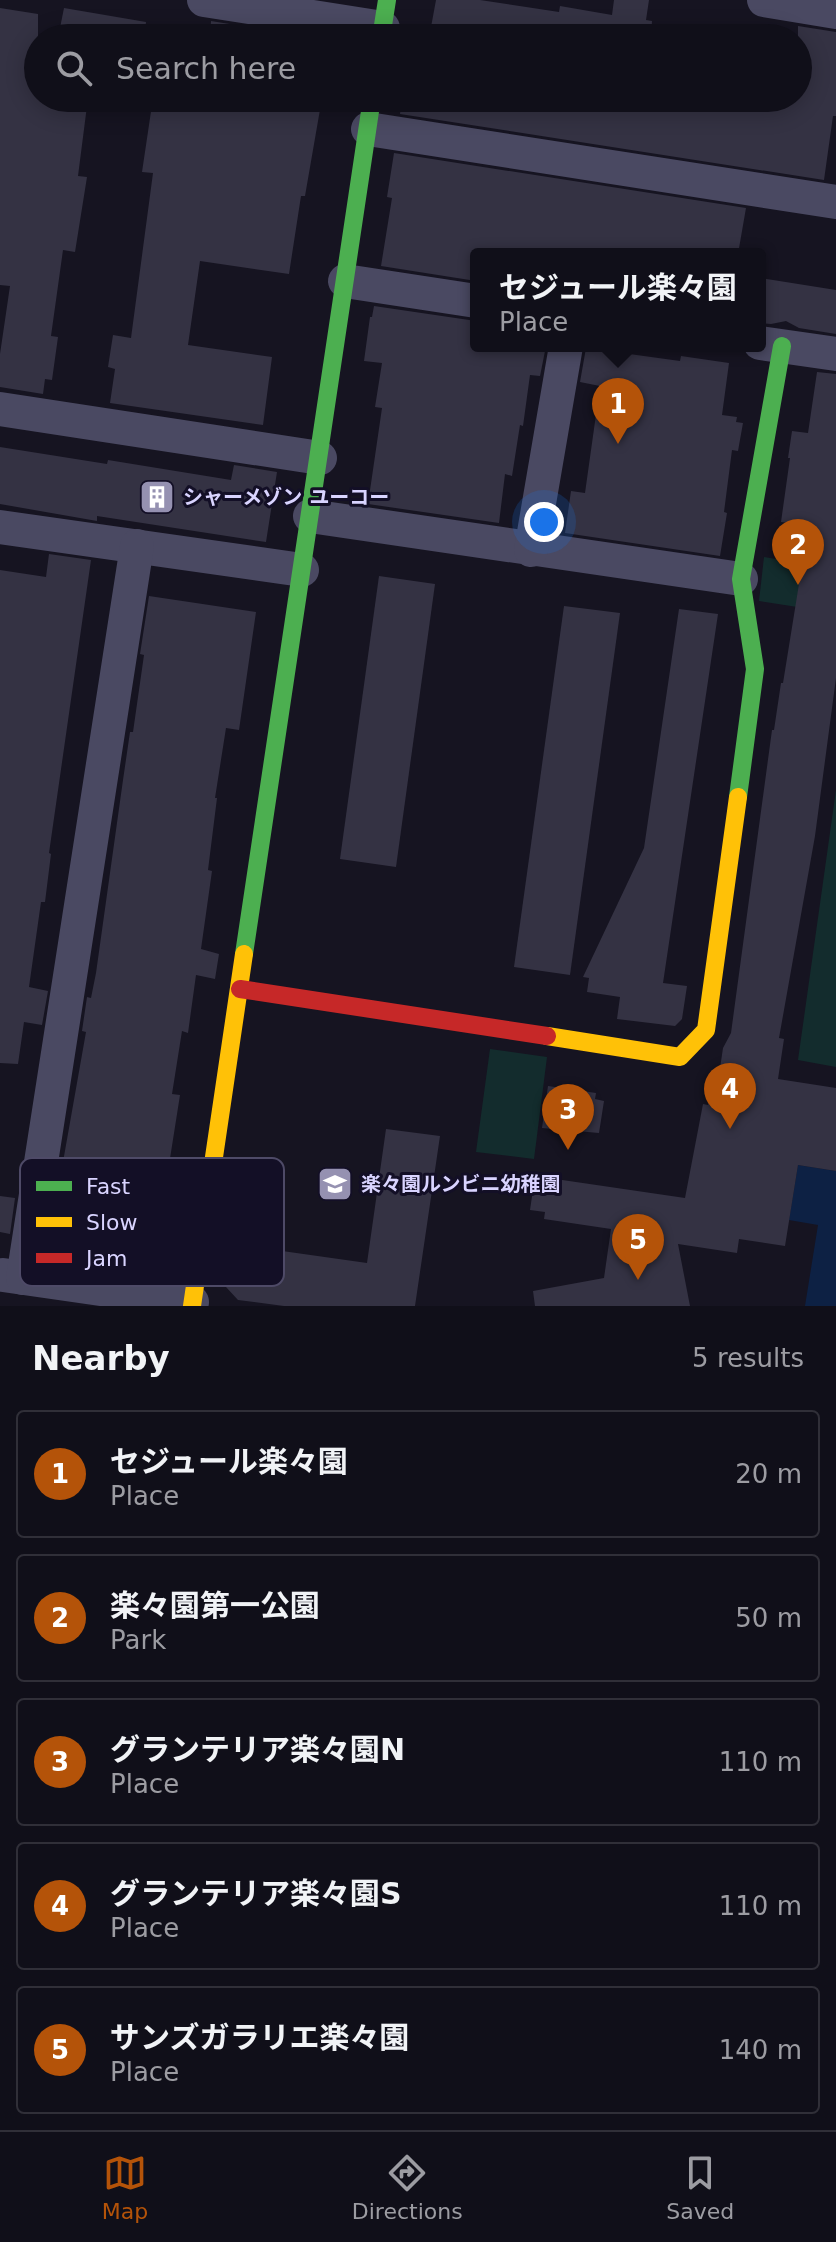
<!DOCTYPE html>
<html lang="en">
<head>
<meta charset="utf-8">
<style>
	body { margin:0; font-family:"DejaVu Sans","Noto Sans JP",sans-serif; background:#191822; color:#f1f3f6 }
	.you { position:absolute; left:544px; top:522px; width:28px; height:28px; margin:-20px; border:6px solid #fff; border-radius:50%; background:#1a73e8; box-shadow:0 0 0 12px #1a73e833 }
	.badge { display:grid; place-items:center; width:52px; height:52px; border-radius:50%; background:#b45309; color:#fff; font-size:26px; font-weight:700 }
	.pin { position:absolute; translate:-50% -66px; filter:drop-shadow(0 2px 4px #0008) }
	.pin::after { content:''; position:absolute; top:42px; width:28px; height:24px; background:inherit; clip-path:polygon(0 0,100% 0,50% 100%) }
	.popup { position:absolute; left:470px; top:248px; width:296px; height:104px; box-sizing:border-box; display:grid; place-content:center; border-radius:8px; background:#100f19; filter:drop-shadow(0 2px 6px #0005); font-size:26px; white-space:nowrap; color:#9c9ca2 }
	.popup b { font-size:30px; color:#f1f3f6 }
	.popup::after { content:''; position:absolute; left:50%; top:100%; margin-left:-16px; border:16px solid transparent; border-top-color:#100f19 }
	.list { margin:0; padding:0; list-style:none }
	h2 { display:flex; justify-content:space-between; align-items:center; height:104px; margin:0; padding:0 32px; font-size:34px }
	h2 small { font-size:26px; font-weight:400; color:#9c9ca2 }
	.list li { display:grid; grid-template-columns:52px 1fr auto; gap:24px; align-items:center; box-sizing:border-box; height:128px; margin:0 16px 16px; padding:0 16px; border:2px solid #302f38; border-radius:8px }
	.list b { display:block; font-size:30px; white-space:nowrap }
	.list p { margin:0; font-size:26px; white-space:nowrap; color:#9c9ca2 }
	.list em { font-size:26px; font-style:normal; color:#9c9ca2 }
	.icon { flex:none; width:44px; height:44px; fill:none; stroke:currentColor; stroke-width:2; stroke-linecap:round; stroke-linejoin:round }
	.map { position:relative; flex:none; width:836px; height:1306px; overflow:hidden }
	.search { position:absolute; background:#100f19; box-shadow:0 4px 20px #0003; left:24px; right:24px; top:24px; height:88px; display:flex; align-items:center; gap:20px; box-sizing:border-box; padding:0 28px; border-radius:44px; color:#9c9ca2; font-size:30px }
	.sheet { height:824px; background:#100f19 }
	nav { display:flex; justify-content:space-around; align-items:center; box-sizing:border-box; height:112px; border-top:2px solid #302f38; background:#100f19; font-size:22px; color:#9c9ca2 }
	nav a { display:grid; justify-items:center; gap:4px }
	nav .on { color:#b45309 }
	.map>svg:first-child { display:block }
	.green { fill:#132c2d }
	.water { fill:#0d2144 }
	.building { fill:#343243 }
	.lines { fill:none; stroke-linecap:round; stroke-linejoin:round }
	.street { stroke:#4a4962; stroke-width:34 }
	.fast { stroke:#4caf50; stroke-width:18 }
	.slow { stroke:#ffc107; stroke-width:18 }
	.jam { stroke:#c62828; stroke-width:18 }
	.labels { text-anchor:middle; dominant-baseline:central; stroke-width:6; stroke-linejoin:round; paint-order:stroke }
	.poi-label { font-size:20px; font-weight:bold; fill:#d9d4ff; stroke:#130f26; text-anchor:start }
	.key { fill:#130f26; stroke:#4e4a67; stroke-width:2 }
	.key-label { font-size:22px; fill:#d9d4ff }
</style>
</head>
<body>
<div class="map">
<svg width="836" height="1306" viewBox="0 0 836 1306">
	<rect width="100%" height="100%" fill="#161421"/>
	<g class="green">
		<polygon points="764,557 836,569 836,613 759,601"/>
		<polygon points="836,790 836,1067 798,1060"/>
		<polygon points="490,1049 547,1057 534,1159 476,1152"/>
	</g>
	<polygon class="water" points="798,1165 836,1171 836,1306 805,1306 818,1225 789,1220"/>
	<g class="building">
		<polygon points="436,0 480,0 559,12 560,6 612,15 614,0 649,0 646,20 652,21 651,38 429,38"/>
		<polygon points="0,8 38,14 38,98 88,98 78,176 87,177 75,252 63,250 51,336 58,337 52,380 45,379 43,394 0,387 0,354 10,286 0,285"/>
		<polygon points="64,8 146,22 144,38 58,38"/>
		<polygon points="211,21 318,38 210,38"/>
		<polygon points="798,26 836,32 836,116 833,116 824,180 400,114 402,98 622,98 720,112 721,103 758,108 760,98 798,98"/>
		<polygon points="153,98 322,98 305,196 301,196 289,274 200,261 188,345 272,357 263,425 110,403 115,369 108,367 113,335 131,338 153,173 142,172"/>
		<polygon points="394,153 746,208 738,254 476,254 476,281 381,266 392,198 387,197"/>
		<polygon points="760,278 836,290 836,334 799,328 786,321 771,324 760,323"/>
		<polygon points="374,306 476,321 476,346 546,346 540,376 530,375 523,426 520,425 512,476 505,474 499,523 368,504 382,408 375,407 382,363 364,361 370,317 372,317"/>
		<polygon points="586,348 680,361 681,356 729,363 722,415 737,417 736,422 743,423 738,451 732,450 724,512 727,513 720,556 565,533 571,491 585,493 600,386 580,382"/>
		<polygon points="817,372 836,374 836,678 815,836 779,1038 784,1039 778,1079 836,1088 836,1171 798,1165 785,1246 739,1239 737,1253 678,1244 690,1306 535,1306 533,1291 604,1278 611,1229 544,1219 545,1212 530,1210 535,1176 685,1198 703,1104 708,1105 711,1088 717,1089 723,1048 731,1033 772,730 774,730 781,683 783,683 803,559 791,558 796,524 781,522 790,458 788,458 792,431 808,433"/>
		<polygon points="0,447 107,464 108,460 231,480 234,465 277,472 266,542 97,516 97,521 0,504"/>
		<polygon points="49,554 91,560 49,853 51,854 45,902 41,902 29,987 48,991 42,1025 24,1022 18,1064 0,1063 0,570 46,577"/>
		<polygon points="379,576 435,584 396,867 340,859"/>
		<polygon points="149,596 256,612 239,730 226,728 215,798 217,798 208,870 212,871 201,949 219,954 215,979 196,975 188,1033 182,1031 172,1094 180,1095 160,1222 169,1226 150,1268 81,1236 79,1246 49,1241 86,1032 82,1031 87,997 91,998 96,973 123,780 130,732 133,732 144,655 140,654"/>
		<polygon points="564,606 620,613 570,975 514,967"/>
		<polygon points="679,609 718,614 663,983 687,986 682,1019 675,1026 617,1019 620,997 587,992 589,978 583,977 644,848"/>
		<polygon points="548,1086 596,1093 595,1099 604,1101 599,1133 542,1128"/>
		<polygon points="386,1129 440,1136 415,1306 284,1306 238,1300 226,1287 224,1269 232,1251 246,1246 367,1263"/>
		<polygon points="0,1196 15,1198 10,1234 0,1232"/>
	</g>
	<g class="lines">
		<g class="street">
			<polyline points="204,0 383,28"/>
			<polyline points="764,0 836,12"/>
			<polyline points="368,129 836,202"/>
			<polyline points="345,281 476,301"/>
			<polyline points="760,343 836,354"/>
			<polyline points="0,409 320,458"/>
			<polyline points="310,516 741,579"/>
			<polyline points="0,527 302,570"/>
			<polyline points="531,550 566,346"/>
			<polyline points="3,1275 192,1302"/>
			<polyline points="23,1278 137,546"/>
		</g>
		<g class="fast">
			<polyline points="381,38 387,0"/>
			<polyline points="738,797 755,669 741,579 782,346"/>
			<polyline points="244,954 372,98"/>
		</g>
		<g class="slow">
			<polyline points="547,1036 680,1057 706,1030 738,797"/>
			<polyline points="192,1306 244,954"/>
		</g>
		<polyline class="jam" points="240,989 547,1036"/>
	</g>
	<defs>
		<g id="building-square" transform="scale(1.8)"><rect x="-9" y="-9" width="18" height="18" rx="4" fill="#9591b1" stroke="#130f26"/><path d="M-4-6H4V6H1V3H-1V6H-4ZM-2.5-4.3h1.7v1.8h-1.7ZM.8-4.3h1.7v1.8H.8ZM-2.5-1h1.7V.8h-1.7ZM.8-1h1.7V.8H.8Z" fill="#fff"/></g>
		<g id="school-square" transform="scale(1.8)"><rect x="-9" y="-9" width="18" height="18" rx="4" fill="#9591b1" stroke="#130f26"/><path d="M0-5L7-2L0 1L-7-2ZM-4 1L0 2.5L4 1V4Q0 6-4 4Z" fill="#fff"/></g>
	</defs>
	<g fill-rule="evenodd">
		<use href="#building-square" x="157" y="497"/>
		<use href="#school-square" x="335" y="1184"/>
	</g>
	<g class="labels">
		<g class="poi-label">
			<text x="183" y="497">シャーメゾン ユーコー</text>
			<text x="361" y="1184">楽々園ルンビニ幼稚園</text>
		</g>
	</g>
	<rect x="20" y="1158" width="264" height="128" rx="12" class="key"/>
	<rect x="36" y="1181" width="36" height="10" fill="#4caf50"/>
	<rect x="36" y="1217" width="36" height="10" fill="#ffc107"/>
	<rect x="36" y="1253" width="36" height="10" fill="#c62828"/>
	<g class="key-label">
		<text x="86" y="1194">Fast</text>
		<text x="86" y="1230">Slow</text>
		<text x="86" y="1266">Jam</text>
	</g>
</svg>
<div class="you"></div>
<div class="pin badge" style="left:618px;top:444px">1</div>
<div class="popup"><b>セジュール楽々園</b>Place</div>
<div class="pin badge" style="left:798px;top:585px">2</div>
<div class="pin badge" style="left:568px;top:1150px">3</div>
<div class="pin badge" style="left:730px;top:1129px">4</div>
<div class="pin badge" style="left:638px;top:1280px">5</div>
<div class="search"><svg class="icon" aria-label="search" viewBox="0 0 24 24"><circle cx="10" cy="10" r="6"/><path d="M15 15l6 6"/></svg>Search here</div>
</div>
<section class="sheet">
<h2>Nearby<small>5 results</small></h2>
<ul class="list">
<li><span class="badge">1</span><div><b>セジュール楽々園</b><p>Place</p></div><em>20 m</em></li>
<li><span class="badge">2</span><div><b>楽々園第一公園</b><p>Park</p></div><em>50 m</em></li>
<li><span class="badge">3</span><div><b>グランテリア楽々園N</b><p>Place</p></div><em>110 m</em></li>
<li><span class="badge">4</span><div><b>グランテリア楽々園S</b><p>Place</p></div><em>110 m</em></li>
<li><span class="badge">5</span><div><b>サンズガラリエ楽々園</b><p>Place</p></div><em>140 m</em></li>
</ul>
</section>
<nav>
<a class="on"><svg class="icon" aria-label="map" viewBox="0 0 24 24"><path d="M3 6l6-2 6 2 6-2v14l-6 2-6-2-6 2zM9 4v14M15 6v14"/></svg>Map</a>
<a><svg class="icon" aria-label="directions" viewBox="0 0 24 24"><path d="M12 3l9 9-9 9-9-9zM9 14v-3h6M13 9l2 2-2 2"/></svg>Directions</a>
<a><svg class="icon" aria-label="saved" viewBox="0 0 24 24"><path d="M7 4h10v16l-5-4-5 4z"/></svg>Saved</a>
</nav>
</body>
</html>
